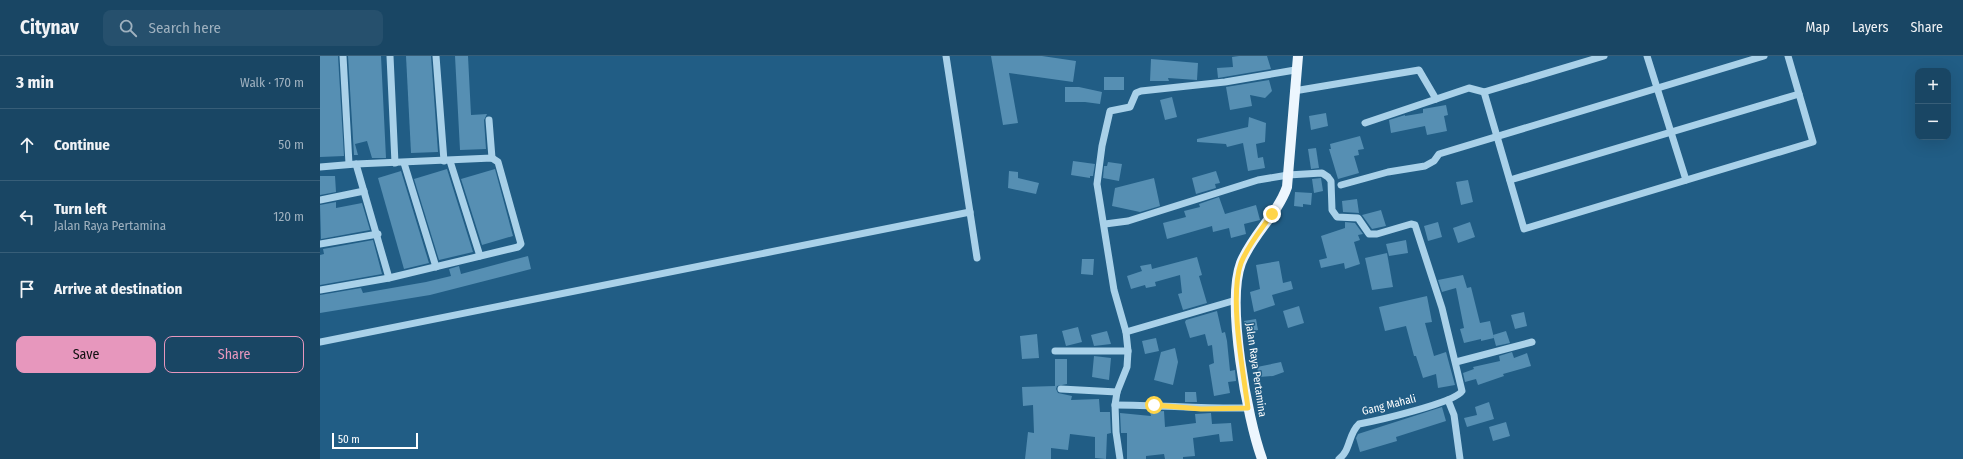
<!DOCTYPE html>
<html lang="en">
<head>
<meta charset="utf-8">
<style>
	body { margin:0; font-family:"Fira Sans Condensed",sans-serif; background:#26506d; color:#f1f3f6 }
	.controls { position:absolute; right:12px; top:12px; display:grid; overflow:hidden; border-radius:8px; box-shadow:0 4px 16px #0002 }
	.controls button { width:36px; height:36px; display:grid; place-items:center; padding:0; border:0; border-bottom:1px solid #375e78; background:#194664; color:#f1f3f6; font:20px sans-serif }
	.scale { position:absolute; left:12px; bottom:10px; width:86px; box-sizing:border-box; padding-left:4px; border:2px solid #fff; border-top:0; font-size:11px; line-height:14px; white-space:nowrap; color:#fff; -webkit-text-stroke:3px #215d85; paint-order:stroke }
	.stop { position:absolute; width:12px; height:12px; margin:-9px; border:3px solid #ffd54a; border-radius:50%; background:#fff }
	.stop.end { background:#ffd54a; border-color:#fff; box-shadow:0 1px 4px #0008 }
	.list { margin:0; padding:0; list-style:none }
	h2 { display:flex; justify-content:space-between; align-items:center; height:52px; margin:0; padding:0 16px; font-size:17px }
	h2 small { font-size:13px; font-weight:400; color:#9fb1bf }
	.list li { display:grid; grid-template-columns:26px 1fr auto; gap:12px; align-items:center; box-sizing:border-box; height:72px; padding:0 16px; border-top:1px solid #375e78 }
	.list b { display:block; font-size:15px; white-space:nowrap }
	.list p { margin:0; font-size:13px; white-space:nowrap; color:#9fb1bf }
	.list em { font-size:13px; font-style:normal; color:#9fb1bf }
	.actions { display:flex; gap:8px; padding:12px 16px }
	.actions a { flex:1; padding:9px 0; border:1px solid #e797bd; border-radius:8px; text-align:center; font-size:14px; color:#e797bd }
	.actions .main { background:#e797bd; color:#111 }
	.icon { flex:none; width:22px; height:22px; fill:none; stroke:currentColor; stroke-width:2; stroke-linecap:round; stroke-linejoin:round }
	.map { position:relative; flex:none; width:1643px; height:403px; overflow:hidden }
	header { display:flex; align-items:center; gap:24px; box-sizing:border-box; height:56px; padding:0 20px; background:#194664; border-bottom:1px solid #375e78 }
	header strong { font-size:19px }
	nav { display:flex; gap:22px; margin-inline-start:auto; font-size:14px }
	.search { width:280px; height:36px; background:#26506d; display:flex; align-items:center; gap:10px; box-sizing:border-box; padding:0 14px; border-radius:8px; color:#9fb1bf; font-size:15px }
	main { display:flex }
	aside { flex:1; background:#194664 }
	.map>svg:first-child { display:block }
	.building { fill:#568fb3 }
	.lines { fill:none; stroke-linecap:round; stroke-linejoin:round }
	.minor { stroke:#a9d1e9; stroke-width:7 }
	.major { stroke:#edf6fe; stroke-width:10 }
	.route { stroke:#ffd54a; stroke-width:5 }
	.labels { text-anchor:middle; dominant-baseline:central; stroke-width:3; stroke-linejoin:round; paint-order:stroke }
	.street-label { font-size:11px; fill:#fff; stroke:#215d85 }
</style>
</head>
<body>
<header>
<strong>Citynav</strong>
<div class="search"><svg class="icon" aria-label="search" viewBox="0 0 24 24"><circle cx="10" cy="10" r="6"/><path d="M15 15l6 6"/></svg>Search here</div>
<nav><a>Map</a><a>Layers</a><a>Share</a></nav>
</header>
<main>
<aside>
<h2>3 min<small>Walk · 170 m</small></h2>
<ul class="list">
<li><svg class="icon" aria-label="ahead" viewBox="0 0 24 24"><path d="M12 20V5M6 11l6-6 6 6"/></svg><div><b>Continue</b></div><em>50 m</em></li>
<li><svg class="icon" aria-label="left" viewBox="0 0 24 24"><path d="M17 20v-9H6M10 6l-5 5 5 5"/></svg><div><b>Turn left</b><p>Jalan Raya Pertamina</p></div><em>120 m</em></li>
<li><svg class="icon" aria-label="arrive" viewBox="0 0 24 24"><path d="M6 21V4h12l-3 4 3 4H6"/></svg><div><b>Arrive at destination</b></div></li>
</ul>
<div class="actions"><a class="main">Save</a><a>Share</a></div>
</aside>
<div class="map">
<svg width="1643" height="403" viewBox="0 0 1643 403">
	<rect width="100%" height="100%" fill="#215d85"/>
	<g class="building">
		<polygon points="0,0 18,0 24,100 0,101"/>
		<polygon points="28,0 61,0 66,102 52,102 47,85 35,88 38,99 34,99"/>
		<polygon points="86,0 111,0 118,96 91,97"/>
		<polygon points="135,0 148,0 151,59 167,58 164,64 166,93 140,94"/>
		<polygon points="671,0 722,0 756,5 753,26 689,17 698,67 683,69"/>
		<polygon points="919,0 947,0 951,13 898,22 897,12 913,11 912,1"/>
		<polygon points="831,3 878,7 877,24 848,22 849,25 830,25"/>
		<rect x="784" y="21" width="20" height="13"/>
		<polygon points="949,24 952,35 945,42 930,39 932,50 910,54 906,31"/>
		<polygon points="745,31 759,31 782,36 780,48 765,46 745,46"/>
		<polygon points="852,41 857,61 845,64 840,44"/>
		<polygon points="1126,49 1128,59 1124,60 1127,75 1107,79 1105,70 1071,77 1069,64 1085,59 1085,60 1103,57 1103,53"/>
		<polygon points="1006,57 1008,70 991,74 989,60"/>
		<polygon points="929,61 946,67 945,86 936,88 938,102 943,101 945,112 928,115 923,87 907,91 906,88 877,86 877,83 928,71"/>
		<polygon points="1040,80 1044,93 1038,94 1039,99 1034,100 1039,117 1018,123 1009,93 1011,93 1010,88"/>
		<polygon points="996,92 999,112 991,113 988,93"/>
		<polygon points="753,105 775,108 773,120 770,120 770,122 751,119"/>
		<polygon points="788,106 802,108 799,125 783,122 784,110 787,110"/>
		<polygon points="127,113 153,196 119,204 94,123"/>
		<polygon points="175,113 193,180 162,189 141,123"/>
		<polygon points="81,115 109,207 84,213 58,122"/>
		<polygon points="689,115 698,116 698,122 719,127 716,138 688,132"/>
		<polygon points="896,115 900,127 895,128 896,132 876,138 872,122"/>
		<polygon points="0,120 15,120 16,136 0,139"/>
		<polygon points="834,122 840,150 820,156 792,150 795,132"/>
		<polygon points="1001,122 1003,135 994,137 992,123"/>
		<polygon points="1148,124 1153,146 1141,149 1136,126"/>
		<polygon points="975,136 992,137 991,149 983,148 983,151 974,150"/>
		<polygon points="899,141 905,158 936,149 940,164 924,168 926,178 911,182 909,172 893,176 892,170 847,183 843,167 866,161 864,155 880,151 879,148"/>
		<polygon points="1037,143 1039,157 1023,156 1022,145"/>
		<polygon points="16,146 16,152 42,147 50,174 1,183 0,149"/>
		<polygon points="1061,154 1066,170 1052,173 1042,159"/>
		<polygon points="1025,166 1035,167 1043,178 1038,179 1040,184 1034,186 1040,208 1025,213 1024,207 1001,212 999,204 1007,202 1001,180 1025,172"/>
		<polygon points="1118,166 1122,181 1108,185 1104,170"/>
		<polygon points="1150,166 1155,181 1138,187 1133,172"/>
		<polygon points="53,184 62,218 0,229 0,199 4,198 3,193"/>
		<polygon points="1086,184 1088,197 1069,200 1066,188"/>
		<polygon points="1067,197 1073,231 1052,234 1045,202"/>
		<polygon points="208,200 211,213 110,239 0,257 0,239 41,232 43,237 106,226 131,220 129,213 139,210 141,218"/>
		<polygon points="877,201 882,219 879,220 887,247 863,254 858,238 862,237 860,219 835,226 836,230 826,232 825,229 811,233 807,220 822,215 820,210 831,208 832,213"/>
		<polygon points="762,203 774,203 773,219 761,218"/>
		<polygon points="959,205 963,227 971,225 973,233 952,239 955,249 934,256 930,236 940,233 936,209"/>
		<polygon points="1143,219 1147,232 1151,231 1160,267 1170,265 1174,282 1161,285 1161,283 1144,287 1140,273 1144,272 1136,232 1122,236 1118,224"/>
		<polygon points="1107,240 1112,266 1105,267 1114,300 1126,296 1135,329 1118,332 1116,318 1103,322 1096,300 1094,300 1086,270 1065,275 1059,251"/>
		<polygon points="979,250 984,267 968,272 963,255"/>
		<polygon points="897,255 902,277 905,276 907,285 910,315 915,314 916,325 908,326 910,337 894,340 889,309 894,307 892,289 888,290 885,278 870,282 865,266 866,264"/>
		<polygon points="1204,256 1207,270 1195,273 1191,259"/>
		<polygon points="936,263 938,274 927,277 924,265"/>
		<polygon points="758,271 762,286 746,290 742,275"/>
		<polygon points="787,275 791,288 774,290 771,279"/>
		<polygon points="1186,275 1190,287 1176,290 1173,279"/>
		<polygon points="717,278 719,302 702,303 700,280"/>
		<polygon points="836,282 839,295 825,298 822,285"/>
		<polygon points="855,292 858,306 853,329 834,324 841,296"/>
		<polygon points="1192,296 1194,302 1207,297 1211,310 1183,318 1184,320 1158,329 1156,323 1145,326 1143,317 1154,313 1153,311 1180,305 1179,300"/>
		<polygon points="774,300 791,302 789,324 772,321"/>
		<polygon points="735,303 747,303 747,328 737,330 736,333 738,337 752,340 751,344 779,343 780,356 790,356 791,377 787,378 786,403 775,402 775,381 750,378 748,394 731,392 731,403 705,403 708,376 714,377 713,349 703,350 702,331 735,330"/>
		<polygon points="961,306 964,316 953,320 939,321 937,311"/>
		<polygon points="865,336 876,336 877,346 865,346"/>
		<polygon points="1169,346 1174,363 1147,371 1144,362 1157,359 1155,351"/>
		<polygon points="1122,351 1126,365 1076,381 1077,385 1040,396 1036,382 1038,378"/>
		<polygon points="844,355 845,371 876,367 875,358 891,357 892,368 911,367 913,385 900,386 899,378 873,382 875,400 863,401 863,403 845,403 844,398 826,400 826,403 807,403 807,377 801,377 800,357 831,360 830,356"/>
		<polygon points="1186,366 1190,380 1173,385 1169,371"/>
	</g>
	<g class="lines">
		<g class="minor">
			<polyline points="23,0 29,108"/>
			<polyline points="70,0 75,107"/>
			<polyline points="116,0 124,105"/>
			<polyline points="626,0 657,202"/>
			<polyline points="1327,0 1366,124"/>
			<polyline points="974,35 1099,14 1116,43"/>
			<polyline points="1164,36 1204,173 1493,86 1468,0"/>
			<polyline points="169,64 172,102"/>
			<polyline points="1045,67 1149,32 1164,36 1284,0"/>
			<polyline points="130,105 160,200"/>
			<polyline points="84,107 116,211"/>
			<polyline points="36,108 69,222"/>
			<polyline points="0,111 36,108 172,102 178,106 201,188 198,191 69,222 0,234"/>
			<polyline points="1190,124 1479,38"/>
			<polyline points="1021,129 1068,116 1105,110 1114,105 1119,98 1444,0"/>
			<polyline points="0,144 44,135"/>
			<path d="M785 168 808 165 938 124 968 119 1002 117 1008 121 1011 125 1012 154 1017 161 1038 162 1049 178H1057L1091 168 1095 169 1122 252 1142 335C1135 347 1055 365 1039 368 1028 378 1031 394 1019 403"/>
			<polyline points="0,188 58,178"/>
			<polyline points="806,276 916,244"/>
			<polyline points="0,286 650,156"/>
			<polyline points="735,295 808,295"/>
			<polyline points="1136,306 1212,286"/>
			<polyline points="741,333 797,336"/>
			<polyline points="1128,344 1134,359 1140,403"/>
			<path d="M795 349C840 349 884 353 928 352"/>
			<polyline points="800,403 796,376 795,349 797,336 807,311 808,295 806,276 794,234 777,128 782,90 790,55 810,51 816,37 821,35 905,26 975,14"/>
		</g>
		<path class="major" d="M942 403C927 362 906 247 921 207 932 179 957 159 967 131L978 0"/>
	</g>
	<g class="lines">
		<path class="route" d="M834 349 881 353 928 352C923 315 909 241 921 207 928 189 941 174 952 158"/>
	</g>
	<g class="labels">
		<g class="street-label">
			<text transform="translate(936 314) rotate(82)">Jalan Raya Pertamina</text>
			<text transform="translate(1069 349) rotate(-14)">Gang Mahali</text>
		</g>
	</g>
</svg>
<div class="controls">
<button>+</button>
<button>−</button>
</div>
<div class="scale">50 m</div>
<div class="stop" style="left:834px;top:349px"></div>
<div class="stop end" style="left:952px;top:158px"></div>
</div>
</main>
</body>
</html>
